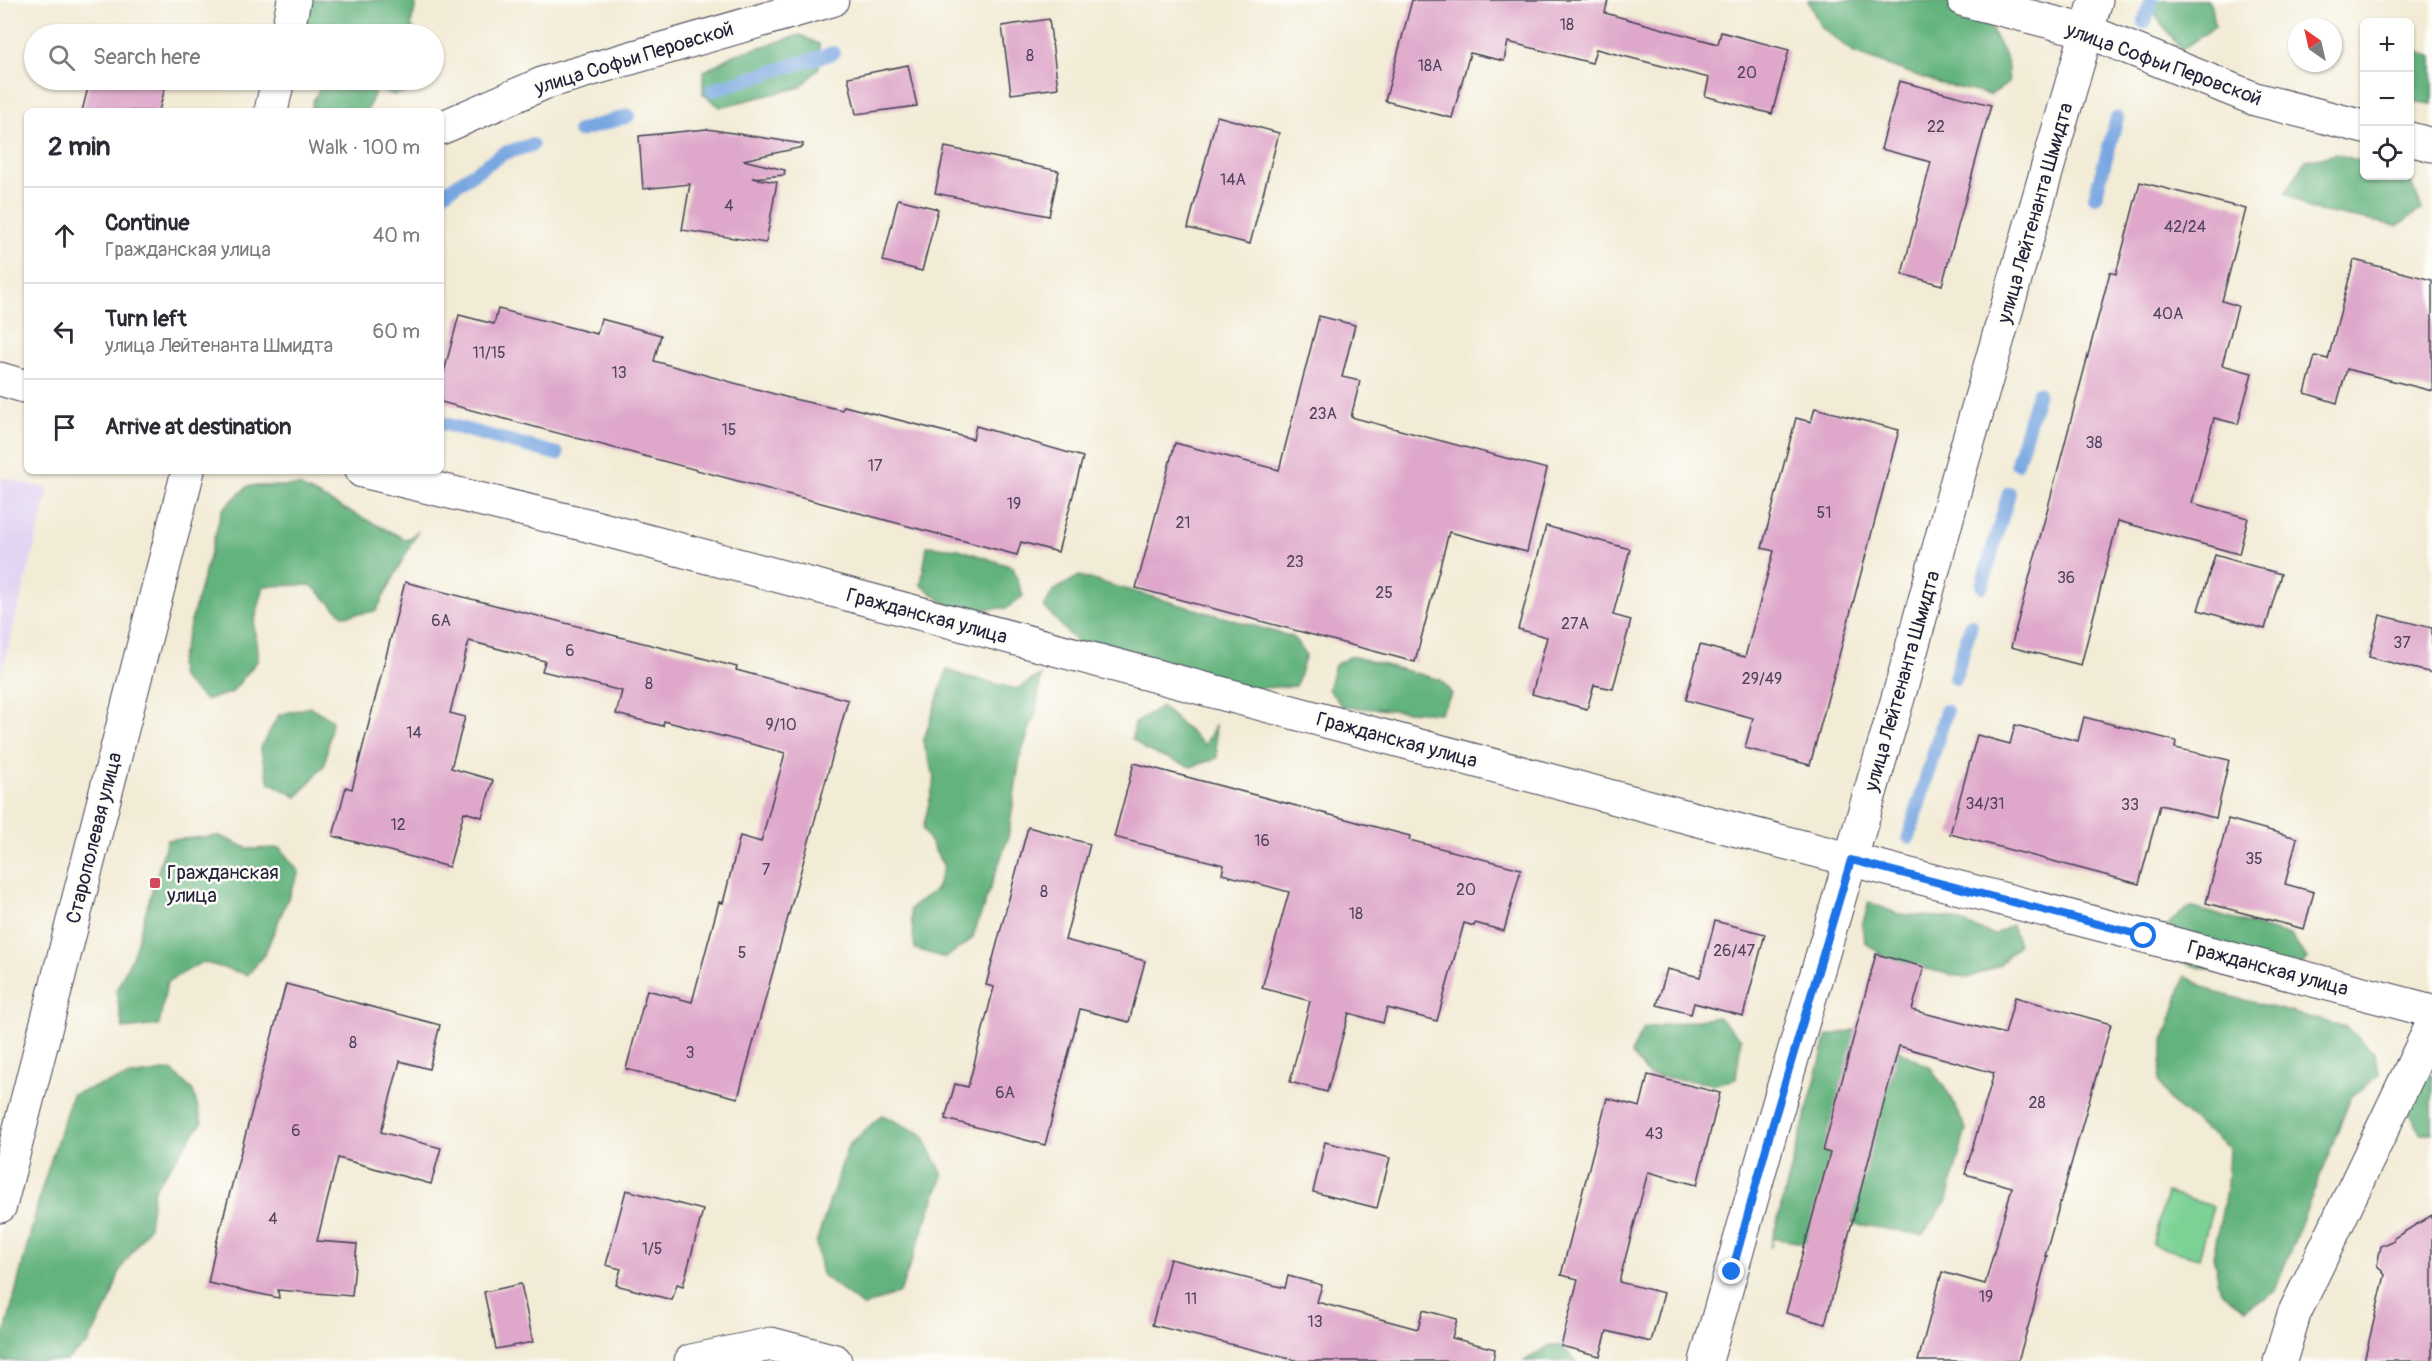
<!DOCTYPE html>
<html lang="en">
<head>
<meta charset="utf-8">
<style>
	body { margin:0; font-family:Pangolin,sans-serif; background:#f2f2f3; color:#2b2b33 }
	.controls { position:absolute; right:18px; top:18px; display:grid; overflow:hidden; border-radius:9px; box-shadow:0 2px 4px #0004 }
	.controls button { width:54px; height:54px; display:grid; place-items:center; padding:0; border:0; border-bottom:2px solid #e1e1e2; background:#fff; color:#2b2b33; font:30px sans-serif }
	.compass { position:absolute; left:2288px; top:18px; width:54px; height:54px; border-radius:50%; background:#fff; box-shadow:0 2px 4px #0004; rotate:326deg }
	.stop { position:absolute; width:18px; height:18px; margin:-14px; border:4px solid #1a73e8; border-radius:50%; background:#fff }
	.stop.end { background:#1a73e8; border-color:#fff; box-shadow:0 2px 6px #0008 }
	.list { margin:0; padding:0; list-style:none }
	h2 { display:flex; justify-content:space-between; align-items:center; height:78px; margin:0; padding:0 24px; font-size:26px }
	h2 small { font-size:20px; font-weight:400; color:#7c7c81 }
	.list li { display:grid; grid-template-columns:39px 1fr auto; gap:18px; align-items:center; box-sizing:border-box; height:96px; padding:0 24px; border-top:2px solid #e1e1e2 }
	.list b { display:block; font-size:22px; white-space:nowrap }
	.list p { margin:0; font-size:20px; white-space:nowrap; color:#7c7c81 }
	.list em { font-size:20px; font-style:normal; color:#7c7c81 }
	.icon { flex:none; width:33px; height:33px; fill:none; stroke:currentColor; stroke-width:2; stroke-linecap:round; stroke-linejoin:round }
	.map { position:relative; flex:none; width:2432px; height:1361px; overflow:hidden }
	.search { position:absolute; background:#fff; box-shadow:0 2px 4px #0004; left:24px; top:24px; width:420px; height:66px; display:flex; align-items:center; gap:15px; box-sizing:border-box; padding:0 21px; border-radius:33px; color:#7c7c81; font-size:22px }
	.panel { position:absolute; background:#fff; box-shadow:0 2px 4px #0004; left:24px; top:108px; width:420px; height:366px; border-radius:9px }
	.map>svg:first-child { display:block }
	.built { fill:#e2d4f3 }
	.green { fill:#7bd195; stroke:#4e7a68; stroke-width:1.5 }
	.forest { fill:#64b37e; stroke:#436a5c; stroke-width:1.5 }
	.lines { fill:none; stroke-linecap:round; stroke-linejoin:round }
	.stream { stroke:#77a6e1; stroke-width:14 }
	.building { fill:#dfa8cb }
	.street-casing { stroke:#414052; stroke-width:35 }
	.secondary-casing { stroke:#414052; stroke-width:35 }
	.street { stroke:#fff; stroke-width:33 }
	.secondary { stroke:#fff; stroke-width:33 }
	.route { stroke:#1a73e8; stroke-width:8 }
	.poi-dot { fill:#d1495b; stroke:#fdfcf7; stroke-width:2 }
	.labels { text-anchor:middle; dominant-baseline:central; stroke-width:5; stroke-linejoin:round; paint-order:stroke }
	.number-label { font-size:16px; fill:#51445f }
	.street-label { font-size:20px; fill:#22223b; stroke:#fdfcf7 }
	.poi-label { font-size:20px; fill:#22223b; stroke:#fdfcf7; text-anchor:start }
</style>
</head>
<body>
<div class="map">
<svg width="2432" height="1361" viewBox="0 0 2432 1361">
	<rect width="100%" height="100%" fill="#fdfcf7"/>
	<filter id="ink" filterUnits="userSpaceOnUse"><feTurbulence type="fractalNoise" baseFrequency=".0167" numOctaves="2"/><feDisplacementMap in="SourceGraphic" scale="12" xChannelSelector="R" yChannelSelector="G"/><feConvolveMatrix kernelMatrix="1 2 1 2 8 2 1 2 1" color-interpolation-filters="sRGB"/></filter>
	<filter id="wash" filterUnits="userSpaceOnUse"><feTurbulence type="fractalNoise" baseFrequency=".008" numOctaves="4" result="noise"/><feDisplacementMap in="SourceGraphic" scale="24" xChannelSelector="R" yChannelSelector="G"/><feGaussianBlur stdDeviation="1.35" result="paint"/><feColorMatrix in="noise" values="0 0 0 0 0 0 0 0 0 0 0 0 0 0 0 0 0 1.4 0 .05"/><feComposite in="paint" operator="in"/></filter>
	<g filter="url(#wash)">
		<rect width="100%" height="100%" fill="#f2ebd5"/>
		<polygon class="built" points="0,477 49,489 0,679"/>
		<polygon class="green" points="2167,1193 2213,1206 2199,1258 2152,1245"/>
		<g class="forest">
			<polygon points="301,0 417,0 411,25 418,34 304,34 298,14"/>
			<polygon points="1808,0 1947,1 1986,19 2007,60 2009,83 1990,95 1938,83 1854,53 1820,26"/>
			<polygon points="2144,0 2207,0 2212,5 2215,27 2181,50"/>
			<polygon points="800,35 819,44 819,68 801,87 720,107 703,94 703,72 733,55"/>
			<polygon points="2410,50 2432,55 2432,104 2410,101"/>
			<polygon points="321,80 421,80 415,91 393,95 376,89 367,111 311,111 312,103 322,84"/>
			<polygon points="2336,154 2364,162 2364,176 2400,176 2411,182 2422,209 2397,226 2309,209 2286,192 2306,160"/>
			<polygon points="248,486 299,486 407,540 418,531 376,611 344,616 311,585 264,586 254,624 258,660 231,693 205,700 181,678 179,665 222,510"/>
			<polygon points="927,546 959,549 1013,567 1023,596 1007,608 954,610 921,585"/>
			<polygon points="1079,576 1293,637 1306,655 1296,686 1245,689 1079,645 1044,607 1053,591"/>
			<polygon points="1351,656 1441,680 1452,694 1440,713 1343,707 1328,689 1335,665"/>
			<polygon points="947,670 964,676 1017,689 1041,675 1036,711 1020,757 1008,838 972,939 945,958 915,949 910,909 936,889 944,867 923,829 935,778 923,742"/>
			<polygon points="1161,706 1205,745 1215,726 1217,758 1191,767 1146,750 1132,738 1135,723"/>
			<polygon points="310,707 332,720 325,764 297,797 269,782 260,748 279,715"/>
			<polygon points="220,836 249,849 280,848 299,872 265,953 248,975 202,962 167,982 159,1025 123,1029 116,991 134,952 167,840"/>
			<polygon points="1869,902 1898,914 1951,918 1994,935 2012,925 2019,944 1998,966 1968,978 1889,961 1865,942 1862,926"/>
			<path d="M2190 907 2291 936 2307 959 2294 975 2224 974 2169 959C2159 929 2166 923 2190 907Z"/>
			<polygon points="2185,976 2214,992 2346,1027 2374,1053 2380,1075 2351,1097 2274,1292 2245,1309 2221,1292 2213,1256 2227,1186 2229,1148 2169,1101 2159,1081 2164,1041"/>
			<polygon points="1718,1017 1741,1039 1736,1079 1715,1084 1648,1075 1631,1053 1644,1028"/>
			<polygon points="1855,1030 1883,1041 1931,1068 1951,1097 1966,1129 1947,1200 1922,1235 1833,1220 1802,1243 1773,1238 1770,1248 1827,1036"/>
			<polygon points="171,1070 193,1091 202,1122 154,1189 149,1227 120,1270 110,1301 88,1343 65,1361 0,1361 0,1352 42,1188 72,1094 130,1076"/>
			<polygon points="2432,1073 2432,1133 2421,1133 2403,1102 2413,1084"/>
			<polygon points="882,1115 922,1134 943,1175 900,1292 864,1307 822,1275 816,1243 848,1146"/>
			<polygon points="1551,1345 1561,1346 1576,1361 1524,1361"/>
		</g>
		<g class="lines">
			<g class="stream">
				<polyline points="2144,22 2151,0"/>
				<polyline points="712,90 833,53"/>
				<polyline points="579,131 628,116"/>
				<polyline points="441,195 504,153 532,145"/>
				<polyline points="2095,197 2117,118"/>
				<polyline points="441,423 557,454"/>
				<polyline points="2017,463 2038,393"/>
				<polyline points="1982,586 2009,493"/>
				<polyline points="1955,678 1971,625"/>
				<polyline points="1909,837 1946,711"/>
			</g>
		</g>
		<g id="blocks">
			<g class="building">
				<polygon points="1412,0 1608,0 1605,13 1718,44 1721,32 1789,50 1772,114 1705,96 1709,78 1596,49 1592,63 1508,42 1504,61 1470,53 1452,118 1385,101"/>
				<polygon points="1049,19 1058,88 1011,94 1002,26"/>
				<polygon points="908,65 917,106 856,114 848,77"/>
				<polygon points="90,80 167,80 159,111 82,111"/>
				<polygon points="1899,81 1991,105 1942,285 1902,274 1931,162 1881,149"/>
				<polygon points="1217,116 1279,133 1250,244 1188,228"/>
				<polygon points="707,129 803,144 803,147 743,160 785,170 784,175 752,178 777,182 766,243 682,230 690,184 643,189 639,136"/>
				<polygon points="945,147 1059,171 1049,216 935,193"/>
				<polygon points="2140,182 2246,209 2222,301 2238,306 2222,365 2252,373 2238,424 2214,418 2192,503 2248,518 2239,554 2118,521 2081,665 2011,647 2110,272 2116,274"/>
				<polygon points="898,199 938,209 922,271 883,261"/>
				<polygon points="2354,260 2432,280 2432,391 2347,369 2337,403 2305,393 2315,356 2328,359"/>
				<polygon points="498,309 597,334 601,319 661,335 654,361 789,398 842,410 844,406 973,439 976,426 1083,457 1058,552 1021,542 1017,555 441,402 441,383 459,315 494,324"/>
				<polygon points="1319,316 1355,325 1342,377 1360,381 1351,417 1547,469 1527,552 1449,532 1415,662 1136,588 1175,443 1279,470"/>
				<polygon points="1815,408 1899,430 1810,765 1745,748 1753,718 1686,700 1700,645 1745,657 1774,551 1762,548 1796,418 1811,422"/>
				<polygon points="1546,526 1630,549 1613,615 1631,620 1613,689 1594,685 1587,709 1532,694 1547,637 1518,629"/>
				<polygon points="2215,555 2281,574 2265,629 2198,610"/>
				<polygon points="405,582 737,667 736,670 848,700 738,1098 626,1069 647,990 692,1002 719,902 723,903 740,836 761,842 785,753 664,721 663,726 616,714 622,691 542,671 545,661 469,641 450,713 465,717 451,768 493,780 482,817 464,812 449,867 333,836 346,787 352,789"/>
				<polygon points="2380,615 2432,628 2432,673 2369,657"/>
				<polygon points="2084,717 2176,741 2175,748 2229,760 2216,818 2160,805 2139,884 1950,834 1977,735 2010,744 2015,725 2078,741"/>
				<polygon points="1134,763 1410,836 1409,840 1521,869 1504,931 1475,923 1474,926 1464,923 1437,1021 1387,1008 1383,1023 1349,1013 1327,1092 1290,1082 1310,1001 1262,988 1289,892 1222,874 1224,865 1114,837"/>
				<polygon points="2228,819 2297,838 2285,884 2314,892 2304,929 2206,903"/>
				<polygon points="1028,827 1090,844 1065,940 1145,961 1129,1022 1080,1009 1045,1145 945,1119 955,1084 968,1087 994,987 986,985"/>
				<polygon points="1715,921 1765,934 1743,1016 1694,1003 1691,1014 1657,1005 1667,969 1700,977"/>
				<polygon points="1876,954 1924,967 1912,1010 2005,1034 2015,997 2111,1024 2045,1256 2047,1256 2033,1310 2018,1361 1918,1361 1942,1272 1985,1284 2012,1187 1965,1174 1994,1073 1899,1046 1825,1324 1786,1313 1830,1153 1823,1151"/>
				<polygon points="286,984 440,1025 429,1069 400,1061 381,1132 441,1148 431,1184 338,1158 317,1241 357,1244 352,1296 278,1290 279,1298 208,1283 216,1244"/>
				<polygon points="1648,1075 1720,1093 1697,1185 1648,1172 1619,1282 1664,1293 1651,1342 1607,1331 1600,1356 1561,1346 1578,1279 1561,1275 1607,1098 1640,1107"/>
				<polygon points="1325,1142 1390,1158 1377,1208 1313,1192"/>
				<polygon points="626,1190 703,1210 683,1286 677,1284 672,1300 616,1285 621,1269 606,1265"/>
				<polygon points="2432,1215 2432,1361 2364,1361 2385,1275 2377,1265 2381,1246 2393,1241 2394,1238"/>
				<polygon points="1170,1259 1285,1288 1288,1276 1322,1285 1317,1302 1418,1329 1423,1310 1457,1319 1452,1338 1495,1349 1493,1361 1299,1361 1152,1325"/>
				<polygon points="521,1284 533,1342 496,1349 484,1292"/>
			</g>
		</g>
	</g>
	<g filter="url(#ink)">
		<use href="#blocks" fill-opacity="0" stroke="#414052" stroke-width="1.5"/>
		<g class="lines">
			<g class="street-casing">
				<g id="street">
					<polyline points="287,34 294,0"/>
					<polyline points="271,111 278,80"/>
					<polyline points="362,471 587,525 1699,820 2432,1011"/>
					<polyline points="1706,1361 1771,1130 1903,681 1960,470 2096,0"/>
					<polyline points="2280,1361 2294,1314 2432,1025"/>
				</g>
			</g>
			<g class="secondary-casing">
				<g id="secondary">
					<polyline points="1964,0 2087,31 2255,99 2364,127"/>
					<polyline points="441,128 544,83 832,0"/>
					<polyline points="2410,139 2432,145"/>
					<polyline points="0,379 27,387"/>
					<polyline points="0,1206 188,471"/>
					<polyline points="691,1361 771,1344 835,1361"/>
				</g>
			</g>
			<use href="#street" class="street"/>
			<use href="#secondary" class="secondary"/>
		</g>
	</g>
	<g class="lines" filter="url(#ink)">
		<polyline class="route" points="1732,1272 1771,1130 1851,860 2144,936"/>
	</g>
	<rect class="poi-dot" x="149" y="877" width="12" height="12" rx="3"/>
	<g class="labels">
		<g class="number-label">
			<text x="1567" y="25">18</text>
			<text x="1030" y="56">8</text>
			<text x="1430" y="66">18А</text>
			<text x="1747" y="73">20</text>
			<text x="1936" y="127">22</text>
			<text x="1233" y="180">14А</text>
			<text x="729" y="206">4</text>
			<text x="2185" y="227">42/24</text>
			<text x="2168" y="314">40А</text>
			<text x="489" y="353">11/15</text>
			<text x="619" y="373">13</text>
			<text x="1323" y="414">23А</text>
			<text x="729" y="430">15</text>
			<text x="2094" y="443">38</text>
			<text x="875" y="466">17</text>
			<text x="1014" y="504">19</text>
			<text x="1824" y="513">51</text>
			<text x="1183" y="523">21</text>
			<text x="1295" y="562">23</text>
			<text x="2066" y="578">36</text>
			<text x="1384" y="593">25</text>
			<text x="441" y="621">6А</text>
			<text x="1575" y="624">27А</text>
			<text x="2402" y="643">37</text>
			<text x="570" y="651">6</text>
			<text x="1762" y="679">29/49</text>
			<text x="649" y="684">8</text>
			<text x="781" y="725">9/10</text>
			<text x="414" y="733">14</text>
			<text x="1985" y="804">34/31</text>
			<text x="2130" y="805">33</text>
			<text x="398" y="825">12</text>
			<text x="1262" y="841">16</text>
			<text x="2254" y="859">35</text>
			<text x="766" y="870">7</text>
			<text x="1466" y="890">20</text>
			<text x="1044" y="892">8</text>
			<text x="1356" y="914">18</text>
			<text x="1734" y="951">26/47</text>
			<text x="742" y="953">5</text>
			<text x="353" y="1043">8</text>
			<text x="690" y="1053">3</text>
			<text x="1005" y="1093">6А</text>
			<text x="2037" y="1103">28</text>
			<text x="296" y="1131">6</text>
			<text x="1654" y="1134">43</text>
			<text x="273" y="1219">4</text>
			<text x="652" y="1249">1/5</text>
			<text x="1986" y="1297">19</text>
			<text x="1191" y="1299">11</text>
			<text x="1315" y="1322">13</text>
		</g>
		<g class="street-label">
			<text transform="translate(634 58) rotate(-17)">улица Софьи Перовской</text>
			<text transform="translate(2164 64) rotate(20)">улица Софьи Перовской</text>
			<text transform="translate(2035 213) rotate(-74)">улица Лейтенанта Шмидта</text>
			<text transform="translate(927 616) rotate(15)">Гражданская улица</text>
			<text transform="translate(1902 681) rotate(-74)">улица Лейтенанта Шмидта</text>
			<text transform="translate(1397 740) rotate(15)">Гражданская улица</text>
			<text transform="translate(94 838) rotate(-76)">Старополевая улица</text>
			<text transform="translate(2268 968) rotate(15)">Гражданская улица</text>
		</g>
		<g class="poi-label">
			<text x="167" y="872">Гражданская<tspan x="167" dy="23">улица</tspan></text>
		</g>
	</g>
</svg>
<div class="controls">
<button>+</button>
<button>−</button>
<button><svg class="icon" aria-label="locate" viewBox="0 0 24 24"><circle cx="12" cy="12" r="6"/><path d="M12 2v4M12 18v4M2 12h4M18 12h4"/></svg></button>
</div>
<svg class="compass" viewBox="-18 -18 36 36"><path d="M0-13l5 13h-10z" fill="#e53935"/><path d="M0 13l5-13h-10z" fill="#7c7c81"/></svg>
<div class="stop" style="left:2144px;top:936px"></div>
<div class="stop end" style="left:1732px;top:1272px"></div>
<div class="search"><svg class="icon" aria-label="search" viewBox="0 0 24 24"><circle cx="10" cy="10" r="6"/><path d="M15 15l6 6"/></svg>Search here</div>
<section class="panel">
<h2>2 min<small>Walk · 100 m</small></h2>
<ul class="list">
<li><svg class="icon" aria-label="ahead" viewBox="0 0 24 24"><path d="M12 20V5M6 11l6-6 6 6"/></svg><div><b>Continue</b><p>Гражданская улица</p></div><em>40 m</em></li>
<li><svg class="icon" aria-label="left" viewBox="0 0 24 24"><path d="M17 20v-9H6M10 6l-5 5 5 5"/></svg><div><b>Turn left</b><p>улица Лейтенанта Шмидта</p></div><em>60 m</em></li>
<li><svg class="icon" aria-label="arrive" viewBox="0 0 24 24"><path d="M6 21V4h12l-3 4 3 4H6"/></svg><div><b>Arrive at destination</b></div></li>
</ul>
</section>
</div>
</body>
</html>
